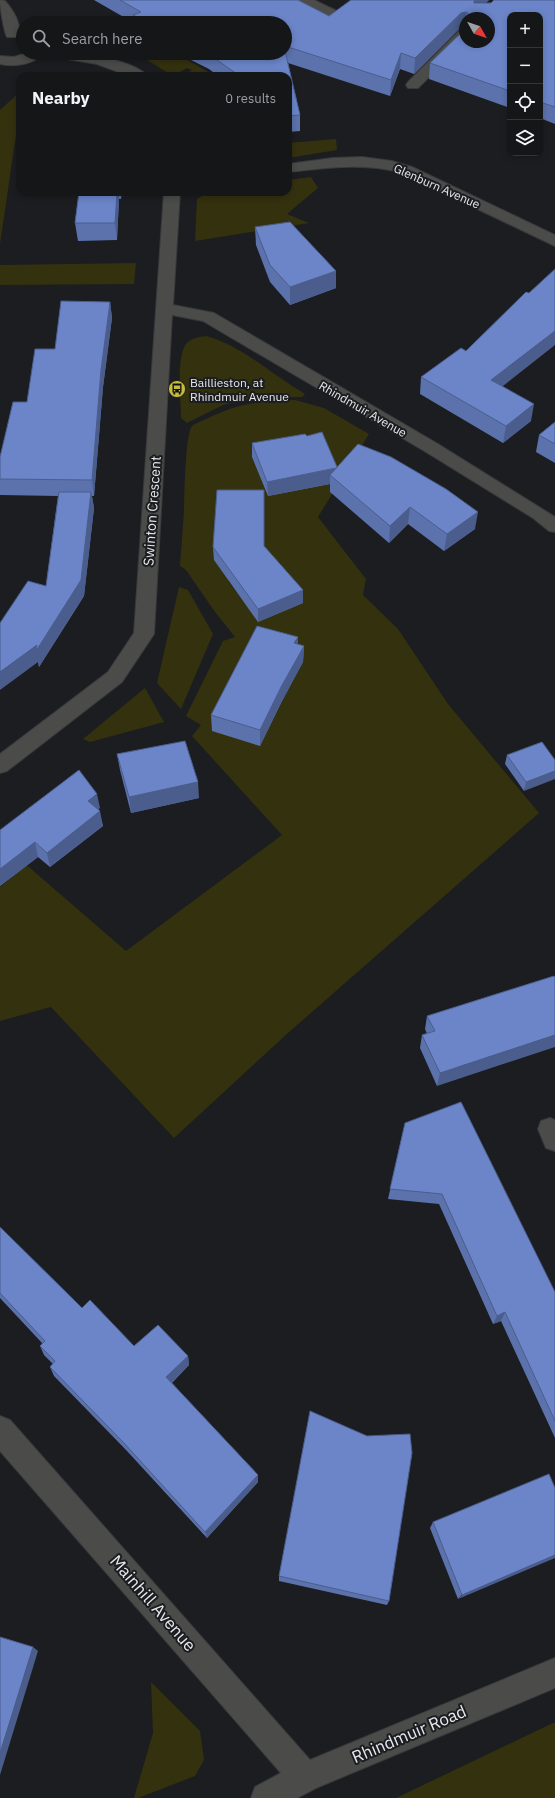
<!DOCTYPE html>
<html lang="en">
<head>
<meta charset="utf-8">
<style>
	body { margin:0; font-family:"IBM Plex Sans",sans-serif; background:#212325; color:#f1f3f6 }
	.controls { position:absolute; right:12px; top:12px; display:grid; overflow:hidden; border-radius:8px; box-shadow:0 2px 6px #0003 }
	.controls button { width:36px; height:36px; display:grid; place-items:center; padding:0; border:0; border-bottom:1px solid #333537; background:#141618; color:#f1f3f6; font:20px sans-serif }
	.compass { position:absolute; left:459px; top:12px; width:36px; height:36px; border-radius:50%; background:#141618; box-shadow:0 2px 6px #0003; rotate:130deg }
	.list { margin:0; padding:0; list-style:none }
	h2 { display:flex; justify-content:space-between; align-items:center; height:52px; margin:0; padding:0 16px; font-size:17px }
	h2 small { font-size:13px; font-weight:400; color:#9d9fa2 }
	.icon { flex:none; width:22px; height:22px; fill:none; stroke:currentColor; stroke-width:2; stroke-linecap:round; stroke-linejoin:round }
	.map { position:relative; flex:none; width:555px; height:1798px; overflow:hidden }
	.search { position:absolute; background:#141618; box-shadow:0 2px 6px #0003; left:16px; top:16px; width:276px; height:44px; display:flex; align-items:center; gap:10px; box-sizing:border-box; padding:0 14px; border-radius:22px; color:#9d9fa2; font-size:15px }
	.panel { position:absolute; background:#141618; box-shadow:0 2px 6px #0003; left:16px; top:72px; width:276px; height:124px; border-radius:12px }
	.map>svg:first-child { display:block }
	.green { fill:#34310f; fill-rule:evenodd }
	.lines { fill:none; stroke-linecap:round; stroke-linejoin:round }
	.minor-casing { stroke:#38393c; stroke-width:2 }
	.minor { fill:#4b4b49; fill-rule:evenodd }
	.wall { fill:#5c72ac }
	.shaded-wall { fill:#4b5d8c }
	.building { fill:#6b85c8; stroke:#4b5d8c }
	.labels { text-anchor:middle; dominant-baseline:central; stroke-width:4; stroke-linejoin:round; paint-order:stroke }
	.far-street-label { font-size:12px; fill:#e7e8eb; stroke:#1b1d20 }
	.far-poi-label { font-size:12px; fill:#e7e8eb; stroke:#1b1d20; text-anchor:start }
	.street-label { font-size:14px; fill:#e7e8eb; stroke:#1b1d20 }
	.near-street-label { font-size:17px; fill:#e7e8eb; stroke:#1b1d20 }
</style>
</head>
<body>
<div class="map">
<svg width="555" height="1798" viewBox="0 0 555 1798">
	<rect width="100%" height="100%" fill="#1b1d20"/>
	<g class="green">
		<polygon points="161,53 190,53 182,57 212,74 246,56 267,53 218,76 183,76 192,70 187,68 173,76 147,60"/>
		<polygon points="20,92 20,131 16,135 0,244 0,110"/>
		<polygon points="336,139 337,150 288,158 288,143"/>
		<polygon points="311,177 318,188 287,214 309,223 195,241 197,199 209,192 288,192 288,180"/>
		<polygon points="136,263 134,284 0,285 0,265"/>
		<path d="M206 336C243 346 272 375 305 394L302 397H258L223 405 187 423 181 418C181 401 176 357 186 344 191 338 199 337 206 336Z"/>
		<path d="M295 400 324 408 369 434 318 517 366 579 363 595 398 629 448 704 539 813 288 1033 174 1138 51 1007 0 1021V887L13 876 0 865V842L126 951 282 835 192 736 201 725 186 716 223 641 235 637 215 612 186 570 180 566C181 552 182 538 183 524 185 507 184 436 192 426 195 423 202 421 206 419 238 403 259 401 295 400ZM269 565 259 621 228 581ZM294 660 303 662 281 703Z"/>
		<polygon points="179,587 188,590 213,634 181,709 157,683"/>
		<polygon points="145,688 164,722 90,742 83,739"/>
		<polygon points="151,1682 200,1731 204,1760 195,1776 138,1798 134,1798 153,1733"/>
		<polygon points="553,1723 555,1723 555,1798 396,1798"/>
	</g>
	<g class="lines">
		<g class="minor-casing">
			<g id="minor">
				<path d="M0 0 5 1C12 9 24 26 17 37H7C4 32 0 7 0 0Z"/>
				<polygon points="297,0 314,0 341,13 343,16 341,19 331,19 299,3"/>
				<polygon points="465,29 465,41 418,88 408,88 406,85 408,82 460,30"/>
				<path d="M27 53H43C34 65 14 67 0 64V56L14 57Z"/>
				<path d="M48 53C60 53 71 52 83 53 97 55 139 64 147 76H129L97 64 55 57 50 56Z"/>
				<path d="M362 157 392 161 412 167 555 235V246L402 173C364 162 327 168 288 172V164L333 158Z"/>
				<polygon points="164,192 180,192 173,305 214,313 438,444 555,517 555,532 549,531 533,518 426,452 203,321 172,315 154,634 122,682 7,771 0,773 0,754 108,672 134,633"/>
				<polygon points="550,1118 555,1120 555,1151 546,1148 538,1129 541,1121"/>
				<polygon points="0,1416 10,1420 310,1760 555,1658 555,1688 316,1788 297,1798 251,1798 255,1787 281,1773 0,1451"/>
			</g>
		</g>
		<use href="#minor" class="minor"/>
	</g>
	<g class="wall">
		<polygon points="94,0 298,0 329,16 351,0 489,0 485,3 555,0 555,124 540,118 540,15 510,15 510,108 429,79 430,63 489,18 465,18 465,28 459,29 414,74 400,69 390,96 288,63 300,115 300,131 288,132 288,76 218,76 209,69 177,53 285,53 285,23 134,23"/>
		<polygon points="79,192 122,192 121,199 119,199 117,240 78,241 75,223"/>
		<polygon points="255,227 336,271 336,288 290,305 270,282 256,245"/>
		<polygon points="529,293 502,386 531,421 503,443 420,394 421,377 466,351"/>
		<polygon points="110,302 112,318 103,387 94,496 92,496 94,508 84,596 39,667 38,662 46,586 58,496 0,495 0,457 55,349"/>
		<polygon points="555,422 555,463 536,452 539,435"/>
		<polygon points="252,443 337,467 475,529 444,551 408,524 389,543 330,492 330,484 268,496 252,457"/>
		<polygon points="264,546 303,590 303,603 258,622 214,560 213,547"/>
		<polygon points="298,644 304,646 303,662 281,703 260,746 212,731 211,715"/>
		<polygon points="542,742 524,791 505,764 507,755"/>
		<polygon points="117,754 199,798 131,813 120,770"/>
		<polygon points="100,808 98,809 103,826 50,867 38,857 0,886 0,830"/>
		<polygon points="554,976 437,1086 420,1048 422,1035 427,1034 425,1029 427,1016"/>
		<polygon points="405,1123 555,1292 555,1438 501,1321 493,1324 439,1204 388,1199"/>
		<polygon points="0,1227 82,1308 134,1346 188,1356 189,1365 172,1383 258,1475 258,1482 207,1538 127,1451 54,1376 50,1367 53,1364 44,1355 40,1346 42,1343 0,1298"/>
		<polygon points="367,1436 389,1601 387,1605 279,1581 279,1576"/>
		<polygon points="555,1488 458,1599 430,1528 433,1522"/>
	</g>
	<g class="shaded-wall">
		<polygon points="475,0 489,0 472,17 474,1"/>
		<polygon points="466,12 466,18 465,18 465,28 459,29 414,74 415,58 461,13"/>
		<polygon points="401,53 400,69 390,96 391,80"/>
		<polygon points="117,192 119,192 119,199 117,240 115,223"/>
		<polygon points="336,271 336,288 290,305 290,287"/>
		<polygon points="110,302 112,318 103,387 94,496 92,480 101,370"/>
		<polygon points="555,331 555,345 489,397 491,380"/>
		<polygon points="534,404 531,421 503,443 506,426"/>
		<polygon points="338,468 330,475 330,484 268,496 267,482"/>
		<polygon points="91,492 94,508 84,596 39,667 38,662 0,690 0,672 37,645"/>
		<polygon points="410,507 408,524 389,543 390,526"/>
		<polygon points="478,512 475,529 444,551 447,534"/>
		<polygon points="303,590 303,603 258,622 258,609"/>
		<polygon points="298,637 298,654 294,643"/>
		<polygon points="304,646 303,662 281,703 260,746 260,730 281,687"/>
		<polygon points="555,771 555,779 524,791 526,782"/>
		<polygon points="198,782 199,798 131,813 129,797"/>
		<polygon points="97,794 100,808 90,816 88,801"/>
		<polygon points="100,811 103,826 50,867 47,853"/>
		<polygon points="35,842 38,857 0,886 0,869"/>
		<polygon points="555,1035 555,1047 437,1086 440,1073"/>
		<polygon points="505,1312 501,1321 493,1324 497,1316"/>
		<polygon points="188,1356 189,1365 168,1386 166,1377"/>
		<polygon points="258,1475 258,1482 207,1538 205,1532"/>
		<polygon points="555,1555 555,1558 458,1599 462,1595"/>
		<polygon points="33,1647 38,1651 0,1775 0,1753"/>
	</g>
	<g class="building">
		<polygon points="120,0 298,0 329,16 351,0 475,0 474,1 474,3 491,3 494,0 555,0 555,107 540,102 540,15 510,15 510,91 430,63 465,29 465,42 489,42 489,18 468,18 468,13 466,12 461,13 415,58 401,53 391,80 285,46 285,23 149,23 133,15 141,12"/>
		<polygon points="285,51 300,115 288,116 288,76 240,76 207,53 285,53"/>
		<polygon points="79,192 117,192 115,223 75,223"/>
		<polygon points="290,222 336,271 290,287 270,265 255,227"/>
		<polygon points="555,269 555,331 491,380 534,404 506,426 421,377 461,348 466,351 526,292 529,293"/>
		<polygon points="61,301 110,302 101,370 92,480 0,479 0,457 13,402 27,402 35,349 55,349"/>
		<polygon points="555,422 555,444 539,435"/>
		<polygon points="322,432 337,467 336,468 267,482 252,443 305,434 307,436"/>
		<polygon points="358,444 391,457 446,489 478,512 447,534 410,507 390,526 330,475"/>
		<polygon points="217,490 264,490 264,546 303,590 258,609 213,547"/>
		<polygon points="59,492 91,492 81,580 36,651 37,645 0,672 0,623 28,581 46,586"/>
		<polygon points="257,626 298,637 294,643 304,646 281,687 260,730 211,715"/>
		<polygon points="185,741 198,782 129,797 117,754"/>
		<polygon points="542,742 555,760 555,771 526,782 507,755"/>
		<polygon points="79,770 97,794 88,801 100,811 47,853 35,842 0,869 0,830"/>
		<polygon points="554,976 555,977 555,1035 440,1073 422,1035 435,1031 427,1016"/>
		<polygon points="461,1102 555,1292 555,1421 505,1312 497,1316 442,1194 390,1189 405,1123"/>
		<polygon points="0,1227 82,1308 90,1300 134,1346 158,1325 188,1356 166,1377 258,1475 205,1532 124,1443 50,1367 55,1361 40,1346 45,1341 0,1293"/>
		<polygon points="310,1411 367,1436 410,1434 412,1453 389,1601 279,1576"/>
		<polygon points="549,1474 555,1488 555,1555 462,1595 433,1522"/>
		<polygon points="0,1637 33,1647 0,1753"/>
	</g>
	<defs>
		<g id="bus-disc" transform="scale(0.9)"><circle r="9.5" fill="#c6bb3c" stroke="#1b1d20"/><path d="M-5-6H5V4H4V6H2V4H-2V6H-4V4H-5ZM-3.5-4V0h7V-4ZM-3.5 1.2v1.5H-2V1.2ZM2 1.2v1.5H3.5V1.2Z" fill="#111"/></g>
	</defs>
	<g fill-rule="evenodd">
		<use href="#bus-disc" x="177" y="389"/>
	</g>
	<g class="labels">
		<g class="far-street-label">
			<text transform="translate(437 186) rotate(24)">Glenburn Avenue</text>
			<text transform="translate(363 409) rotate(30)">Rhindmuir Avenue</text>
		</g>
		<g class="far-poi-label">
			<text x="190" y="382">Baillieston, at<tspan x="190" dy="14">Rhindmuir Avenue</tspan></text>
		</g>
		<g class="street-label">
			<text transform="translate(152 511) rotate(-86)">Swinton Crescent</text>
		</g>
		<g class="near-street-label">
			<text transform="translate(153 1603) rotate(49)">Mainhill Avenue</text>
			<text transform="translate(409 1734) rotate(-23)">Rhindmuir Road</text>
		</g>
	</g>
</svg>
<div class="controls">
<button>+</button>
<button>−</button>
<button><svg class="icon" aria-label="locate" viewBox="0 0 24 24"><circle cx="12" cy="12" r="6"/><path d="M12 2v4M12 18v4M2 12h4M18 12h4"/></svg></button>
<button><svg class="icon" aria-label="layers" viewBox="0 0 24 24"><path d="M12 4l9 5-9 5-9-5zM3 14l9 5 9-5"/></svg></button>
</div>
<svg class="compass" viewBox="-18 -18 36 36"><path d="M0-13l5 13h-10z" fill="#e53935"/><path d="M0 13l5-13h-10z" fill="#9d9fa2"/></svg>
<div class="search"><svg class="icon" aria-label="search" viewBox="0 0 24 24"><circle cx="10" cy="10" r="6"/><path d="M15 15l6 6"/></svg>Search here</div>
<section class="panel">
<h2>Nearby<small>0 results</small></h2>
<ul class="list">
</ul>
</section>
</div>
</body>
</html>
